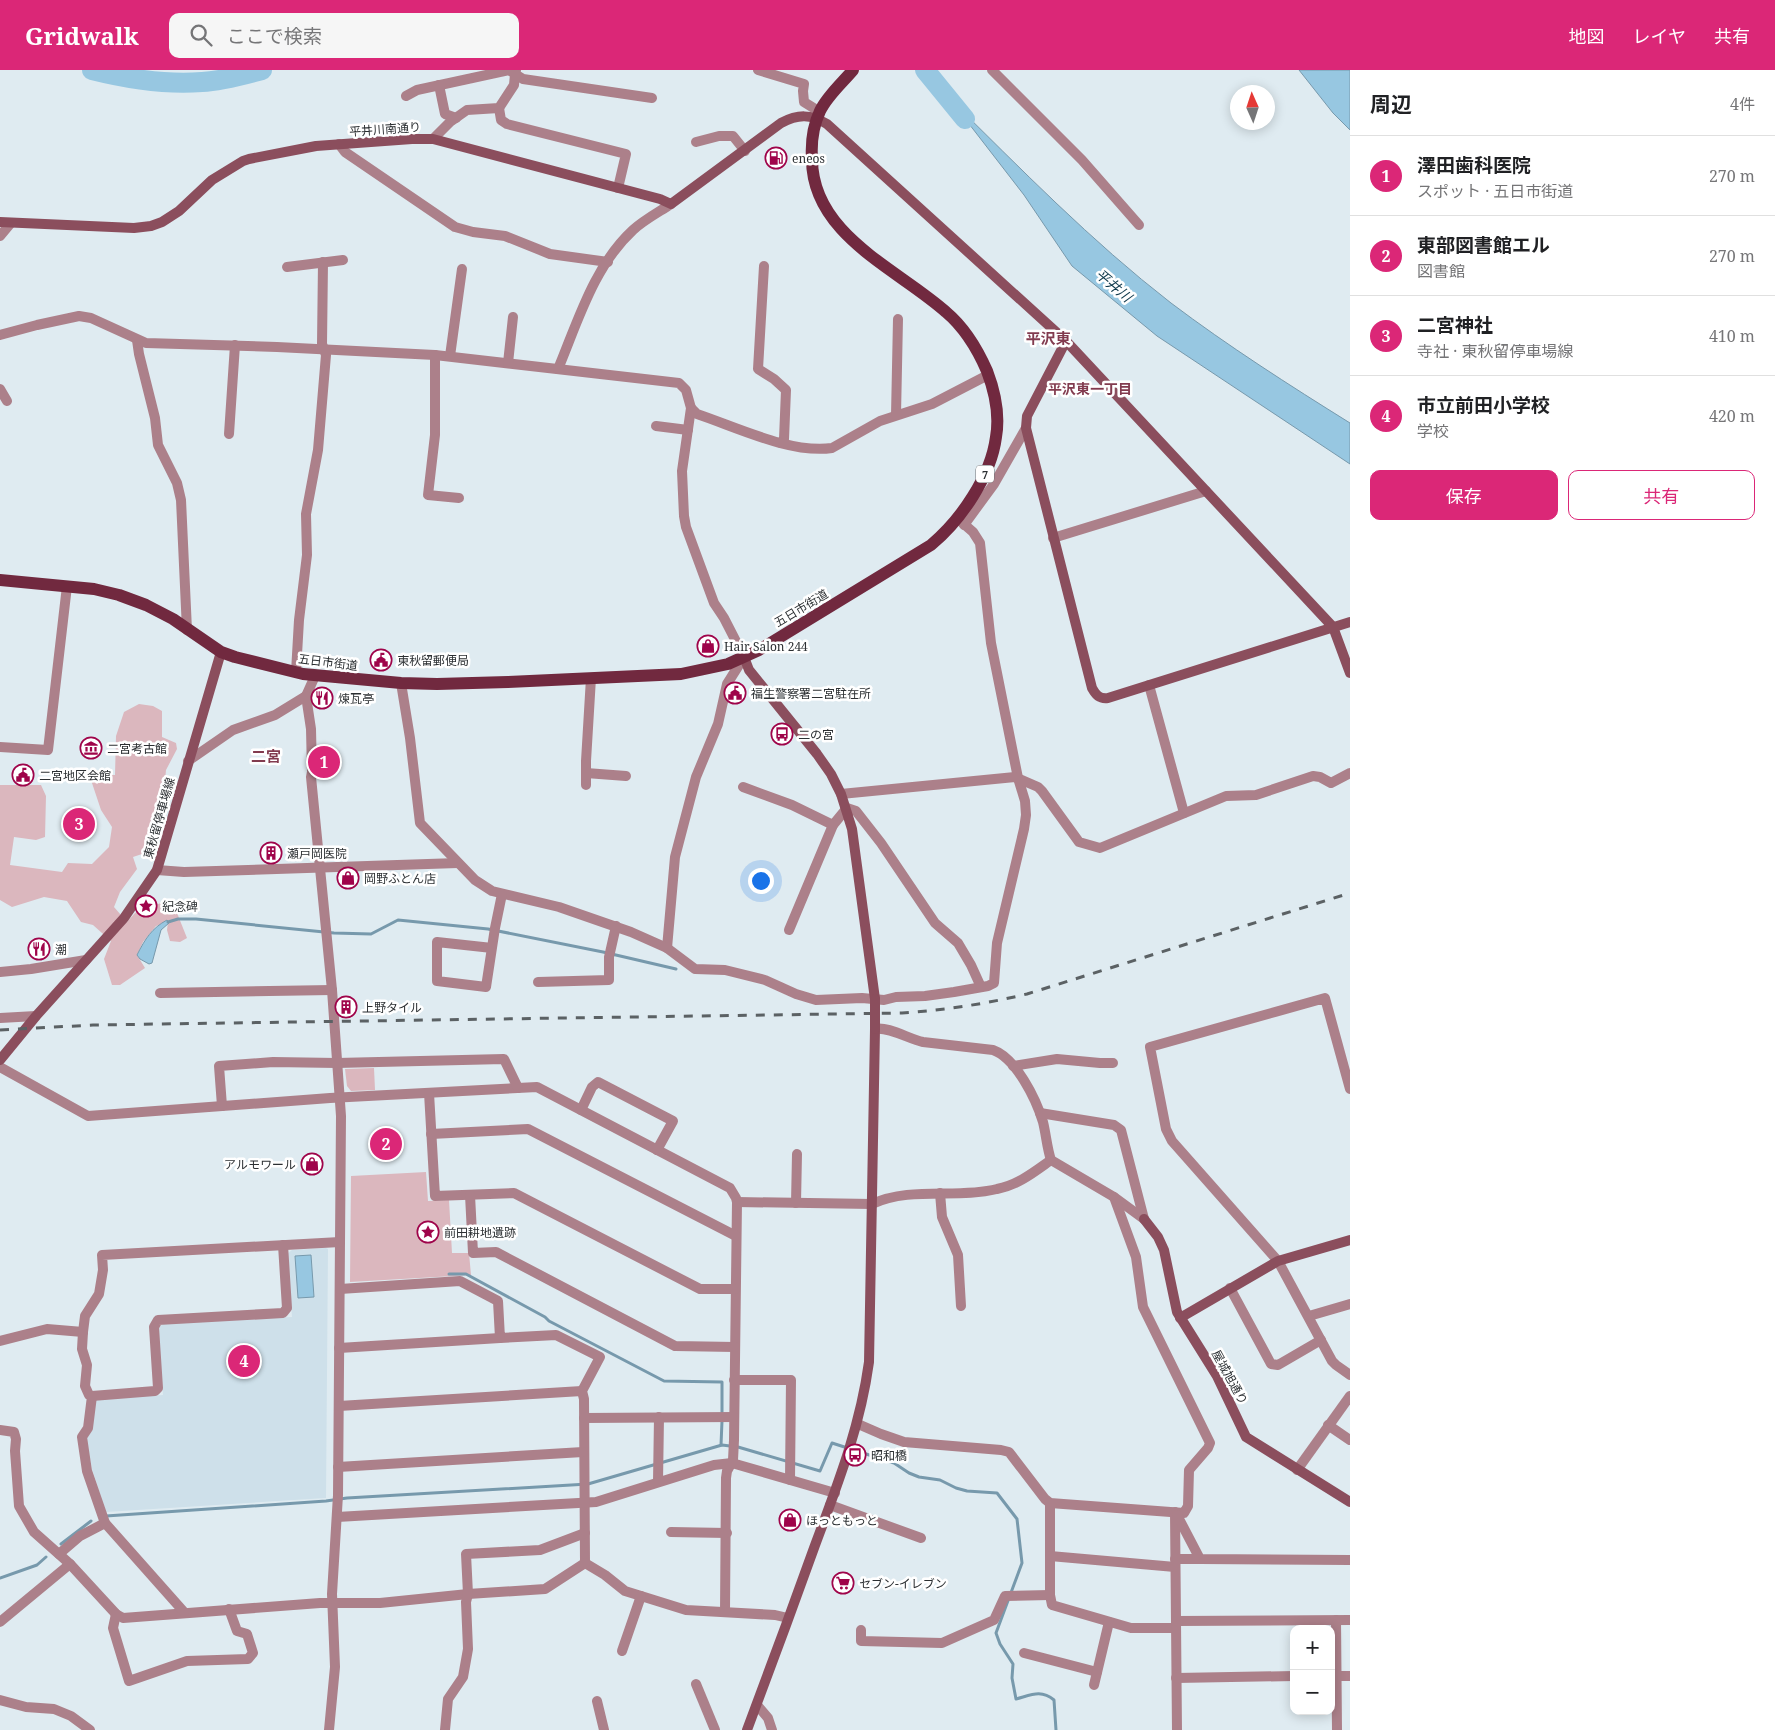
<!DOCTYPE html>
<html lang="ja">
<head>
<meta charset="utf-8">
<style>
	body { margin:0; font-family:"Noto Serif","Noto Sans JP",serif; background:#f6f6f6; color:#202124 }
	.controls { position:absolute; right:15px; bottom:15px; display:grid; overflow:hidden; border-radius:10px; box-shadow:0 2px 12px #0003 }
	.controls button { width:45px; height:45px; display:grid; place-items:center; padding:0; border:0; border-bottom:1px solid #e0e0e0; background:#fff; color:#202124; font:25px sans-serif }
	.compass { position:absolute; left:1230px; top:15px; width:45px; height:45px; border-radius:50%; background:#fff; box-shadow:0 2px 12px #0003; rotate:357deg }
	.you { position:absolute; left:760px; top:810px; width:18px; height:18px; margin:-12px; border:4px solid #fff; border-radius:50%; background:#1a73e8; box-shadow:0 0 0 8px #1a73e833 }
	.badge { display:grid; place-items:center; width:32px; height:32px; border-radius:50%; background:#db2777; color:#fff; font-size:16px; font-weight:700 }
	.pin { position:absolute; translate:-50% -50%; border:2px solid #fff; box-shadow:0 1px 5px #0006 }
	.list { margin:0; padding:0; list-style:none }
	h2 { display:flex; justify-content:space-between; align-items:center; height:65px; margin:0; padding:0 20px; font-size:21px }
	h2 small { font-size:16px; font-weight:400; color:#757577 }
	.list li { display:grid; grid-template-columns:32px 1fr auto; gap:15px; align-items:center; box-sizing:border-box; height:80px; padding:0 20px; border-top:1px solid #e0e0e0 }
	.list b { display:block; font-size:19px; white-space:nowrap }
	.list p { margin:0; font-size:16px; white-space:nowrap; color:#757577 }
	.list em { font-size:16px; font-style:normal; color:#757577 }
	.actions { display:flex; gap:10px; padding:15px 20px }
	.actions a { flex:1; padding:11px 0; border:1px solid #db2777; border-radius:10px; text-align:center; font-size:18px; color:#db2777 }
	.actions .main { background:#db2777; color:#fff }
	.icon { flex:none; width:28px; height:28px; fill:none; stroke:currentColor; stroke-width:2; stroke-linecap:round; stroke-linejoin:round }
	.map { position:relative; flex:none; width:1350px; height:1660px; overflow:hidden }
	header { display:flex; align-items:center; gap:30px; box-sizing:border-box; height:70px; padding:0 25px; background:#db2777; color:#fff }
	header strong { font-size:24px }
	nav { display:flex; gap:28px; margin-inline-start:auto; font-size:18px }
	.search { width:350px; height:45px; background:#f6f6f6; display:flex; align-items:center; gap:12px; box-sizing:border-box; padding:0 18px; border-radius:10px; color:#757577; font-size:19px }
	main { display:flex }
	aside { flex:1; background:#fff }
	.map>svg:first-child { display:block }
	.built { fill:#cee0ea }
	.green { fill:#dbb7be }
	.water { fill:#97c7e1; stroke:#7799ac }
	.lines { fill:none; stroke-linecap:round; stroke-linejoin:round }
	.stream { stroke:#7799ac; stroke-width:3 }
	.river { stroke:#97c7e1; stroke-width:20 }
	.street { stroke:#ac808a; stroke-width:10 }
	.secondary { stroke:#8b4e5d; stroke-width:10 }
	.primary { stroke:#71293f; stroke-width:12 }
	.rail { stroke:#5b6164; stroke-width:3; stroke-dasharray:9 9; stroke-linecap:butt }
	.secondary-bridge { stroke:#8b4e5d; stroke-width:10 }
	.labels { text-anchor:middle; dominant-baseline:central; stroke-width:5; stroke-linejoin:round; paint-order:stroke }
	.shield { fill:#fff; stroke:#6b6d70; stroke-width:1 }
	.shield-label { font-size:11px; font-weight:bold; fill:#2b2f32 }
	.street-label { font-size:12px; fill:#2b2f32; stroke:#fff }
	.poi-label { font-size:12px; fill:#2b2f32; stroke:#fff; text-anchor:start }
	.water-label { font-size:14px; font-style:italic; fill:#0e384b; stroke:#fff }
	.neighbourhood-label { font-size:14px; font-weight:bold; fill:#823b4f; stroke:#fff }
	.quarter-label { font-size:15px; font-weight:bold; fill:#823b4f; stroke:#fff }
</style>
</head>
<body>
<header>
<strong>Gridwalk</strong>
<div class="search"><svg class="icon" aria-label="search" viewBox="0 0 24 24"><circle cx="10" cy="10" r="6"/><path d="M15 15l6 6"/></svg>ここで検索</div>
<nav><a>地図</a><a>レイヤ</a><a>共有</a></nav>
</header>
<main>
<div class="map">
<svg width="1350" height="1660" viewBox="0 0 1350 1660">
	<rect width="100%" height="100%" fill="#dfebf1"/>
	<polygon class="built" points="326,1178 328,1179 326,1428 106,1442 92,1399 86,1367 95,1329 163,1325 158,1258 163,1254 292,1247 287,1184 292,1180"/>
	<g class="green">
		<polygon points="139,634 153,636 162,641 162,667 176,673 177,679 166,700 163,731 145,783 133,787 137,799 120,822 114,837 127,852 135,843 161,833 175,838 187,868 180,872 170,871 167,860 168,852 156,856 143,872 137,885 145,898 120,915 112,915 104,889 111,871 93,855 81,852 67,831 44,827 12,837 0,830 0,715 41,715 46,726 45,767 36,770 14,767 10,795 62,802 68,793 92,794 109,777 112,757 101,740 89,704 115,705 116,666 124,642"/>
		<polygon points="374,998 375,1020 351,1021 347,1016 345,999"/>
		<polygon points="426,1102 428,1131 449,1130 452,1183 469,1183 471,1205 350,1212 351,1106"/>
	</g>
	<g class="water">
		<polygon points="1299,0 1350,0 1350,60 1333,43"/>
		<path d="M949 28C1021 99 1091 171 1171 233 1228 276 1289 315 1350 353V394L1157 266 1072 196 1024 125Z"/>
		<path d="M167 850 169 853 161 860 152 893 149 894 140 889 137 885C145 869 152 858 167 850Z"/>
		<polygon points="311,1185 314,1227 298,1228 295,1186"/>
	</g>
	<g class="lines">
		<g class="stream">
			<polyline points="168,852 178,849 196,849 334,863 371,864 398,850 488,859 603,882 676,899"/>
			<polyline points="449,1204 466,1204 545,1247 549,1251 664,1311 722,1312 722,1342"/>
			<polyline points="721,1375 722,1351"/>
			<path d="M106 1446 326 1431 347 1428 588 1414 722 1375 738 1377 820 1401 832 1373 894 1393 909 1403 919 1407 940 1410 956 1418 967 1421 997 1423 1017 1449 1022 1493 996 1563 1000 1574 1013 1594 1012 1608 1016 1629C1031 1625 1041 1619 1054 1630L1056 1660"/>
			<polyline points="61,1474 91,1451"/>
			<polyline points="0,1508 37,1495 46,1487"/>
		</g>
		<g class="river">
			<path d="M92 0C128 9 165 15 202 12 223 11 243 5 262 0"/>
			<polyline points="925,0 965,49"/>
		</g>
		<g class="street">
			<polyline points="516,0 515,4 523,9 652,28"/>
			<polyline points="758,0 804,14 803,21 804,32 820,42"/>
			<polyline points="992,0 1082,90 1139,155"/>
			<polyline points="439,15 445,44 456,48"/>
			<polyline points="406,26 417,20 509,0 515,4 514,15 499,38 467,40 450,52 433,69"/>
			<polyline points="499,38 501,50 507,54 626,84 618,118"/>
			<polyline points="696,72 719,66 733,66 745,81"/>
			<polyline points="339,74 345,82 455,157 473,162 505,166 550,184 608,192"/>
			<polyline points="0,166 10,154"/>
			<polyline points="764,196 758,299 774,309 786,320 784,369 781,373"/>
			<polyline points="287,197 343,190"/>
			<polyline points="0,265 37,255 79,246 91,248 146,273 277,277 435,285 679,313 686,320 691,338 682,401 684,446 686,457 714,533 724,548 744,587 727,614 718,654 696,707 675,787 667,878"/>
			<polyline points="137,270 139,284 155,348 158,375 177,413 181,430 187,560"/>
			<polyline points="435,285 435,365 428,425 459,428"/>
			<polyline points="450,286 462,199"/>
			<polyline points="508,293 513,247"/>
			<path d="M558 299C578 251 594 196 633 160 644 150 659 142 671 134"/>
			<polyline points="0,319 7,331"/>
			<path d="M691 338 697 344C736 357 791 384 832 378L880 351 932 334 988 305"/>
			<polyline points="896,345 898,249"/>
			<polyline points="656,356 688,360"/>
			<polyline points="229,364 235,275"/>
			<polyline points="964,455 994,414 1026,358"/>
			<polyline points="1053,468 1206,421"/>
			<polyline points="296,602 299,550 307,485 306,444 318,380 326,285 322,274 323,192"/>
			<polyline points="315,606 306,626 311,659 312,702 311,707 332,920 341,1046 338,1425 332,1524 335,1597 329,1660"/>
			<polyline points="401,613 410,668 420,753 475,810 492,821 559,837 631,862 667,878 695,899 725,900 765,910 796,924 816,930 862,928 884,930 896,927 925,926 954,922 988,916 994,913 997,873 1024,759 1026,745 1025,731 1018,708 991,573 980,473 973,462 957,448"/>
			<polyline points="1149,615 1184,743"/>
			<polyline points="0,677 48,680 67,516"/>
			<polyline points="188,691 233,660 275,645 306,626"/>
			<polyline points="586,703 626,706"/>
			<polyline points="586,715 586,691 591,608"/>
			<polyline points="743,717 792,735 833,755"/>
			<polyline points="841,724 1015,707 1038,717 1042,721 1079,772 1100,778 1226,726 1256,725 1313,706 1320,707 1331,713 1350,703"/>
			<polyline points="157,800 184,802 458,793"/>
			<polyline points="789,860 833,755 847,738 856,741 881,773 935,853 958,873 971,895 981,917"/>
			<polyline points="492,878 437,872 437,911 486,917 495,858 502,824"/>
			<polyline points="0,902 31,899 86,890"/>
			<polyline points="538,912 609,910 609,887 616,856"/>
			<polyline points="160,923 332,920"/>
			<polyline points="0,948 36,946"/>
			<path d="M875 959C888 956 909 969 923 972L993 980C1016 988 1036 1029 1043 1052 1046 1064 1047 1078 1051 1090L1114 1127 1144 1149"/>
			<polyline points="1013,996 1057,989 1100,993 1113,993"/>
			<polyline points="0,997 88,1046 330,1028 537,1017 730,1118 736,1128 737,1132 734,1370 733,1390 727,1401 726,1408 725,1542"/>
			<polyline points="1350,1019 1325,928 1150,977 1166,1059 1172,1071 1278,1191 1332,1291 1336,1295 1350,1305"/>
			<polyline points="429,1023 435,1126 514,1123 700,1219 735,1219"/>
			<polyline points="222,1036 219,996 273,992 337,993 504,989 518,1018"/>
			<polyline points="581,1040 592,1017 598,1012 673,1051 657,1080"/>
			<polyline points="1040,1043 1114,1055 1121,1060 1144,1149"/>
			<polyline points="431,1064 528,1059 736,1166"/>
			<polyline points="940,1123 942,1147 958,1185 961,1236"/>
			<polyline points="470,1125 473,1183 496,1182 675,1276 735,1277"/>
			<path d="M737 1132 872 1134C911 1116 957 1129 997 1119 1018 1115 1034 1102 1051 1090"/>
			<polyline points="796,1133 797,1084"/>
			<polyline points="1230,1218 1271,1294 1278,1295 1321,1270"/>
			<polyline points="340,1219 460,1211 498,1231 500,1268 556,1265 600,1287 582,1321 584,1329 585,1493 605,1505 625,1521 686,1540 775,1545 788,1548"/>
			<polyline points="1309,1246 1350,1234"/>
			<polyline points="0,1271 47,1259 83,1262"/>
			<polyline points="339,1278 500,1268"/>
			<polyline points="734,1310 791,1310 790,1410"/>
			<polyline points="92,1326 155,1321 158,1318 154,1257 158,1250 283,1243 287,1238 283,1175"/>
			<polyline points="339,1336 582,1321"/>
			<polyline points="584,1348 734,1347"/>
			<polyline points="858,1354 881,1364 904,1372 1001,1380 1009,1382 1045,1429 1050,1433 1184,1443 1188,1436 1189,1400 1208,1378 1210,1373 1143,1237 1136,1187 1114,1127"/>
			<polyline points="1328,1355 1350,1370"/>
			<polyline points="0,1360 14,1362 16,1369 15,1381 19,1436 34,1462 70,1494 116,1544 123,1548 320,1533 380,1533 468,1524 545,1519 585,1493"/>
			<polyline points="338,1397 583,1382"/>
			<polyline points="1297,1400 1350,1326"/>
			<polyline points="658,1412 659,1347"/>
			<polyline points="1050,1433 1050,1525 1052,1535 1131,1558 1176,1558"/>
			<polyline points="830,1435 921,1468"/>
			<polyline points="1175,1442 1177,1660"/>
			<polyline points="1177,1445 1200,1489 1350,1490"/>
			<polyline points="337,1447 596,1432 714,1395 732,1393 835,1423"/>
			<polyline points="671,1462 727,1463"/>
			<polyline points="59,1484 80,1466 105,1453"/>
			<polyline points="1050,1486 1175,1497"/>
			<polyline points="1175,1489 1200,1489"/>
			<polyline points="184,1542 105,1453 87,1401 82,1367 88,1358 92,1326 89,1325 85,1316 87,1295 82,1279 83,1262 85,1246 99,1224 103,1200 102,1185 340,1172"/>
			<polyline points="116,1544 113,1558 129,1611 187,1591 248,1589 253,1583 247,1564 237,1561 229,1539"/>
			<polyline points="1336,1550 1337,1660"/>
			<polyline points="1176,1551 1350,1550"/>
			<polyline points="0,1552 70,1494"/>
			<polyline points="861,1560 861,1571 942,1573 994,1550 1005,1526 1050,1525"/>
			<polyline points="622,1581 641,1526"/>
			<polyline points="1024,1583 1097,1602"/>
			<polyline points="1331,1606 1350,1606"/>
			<polyline points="1176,1608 1294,1606"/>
			<polyline points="696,1614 715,1660"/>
			<polyline points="1094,1615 1109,1552"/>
			<polyline points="0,1630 26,1637 54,1639 71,1646 90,1660"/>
			<polyline points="597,1631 604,1660"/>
			<polyline points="757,1635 768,1648 772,1660"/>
			<polyline points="445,1660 448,1629 463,1607 468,1579 466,1532 468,1524 466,1484 540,1480 585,1463"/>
		</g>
		<g class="secondary">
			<path d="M0 152 134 158 151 156 162 152 179 141 212 110 243 91 249 89 316 76 412 69H433L660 129 671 134 781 53C798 44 811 44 827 54L1066 271 1333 557 1350 603"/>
			<path d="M1066 271 1027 346 1026 358 1092 618C1096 625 1099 629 1108 628L1350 552"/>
			<polyline points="744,587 749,600 817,684 831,704 841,724 852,759 875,929"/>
			<polyline points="0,990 36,946 124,848 157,800 221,582"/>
			<polyline points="1144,1149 1158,1167 1164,1180 1177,1242 1217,1306 1246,1367 1350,1432"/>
			<polyline points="1180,1248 1278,1191 1350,1170"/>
			<path d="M747 1660C770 1599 792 1539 814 1478 837 1416 860 1358 869 1292L875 959"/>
		</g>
		<path class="primary" d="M0 510 94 519 119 525 146 535 173 549 221 582 235 587 303 604 401 613 437 614 508 612 681 604 728 594 759 580 931 475C961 450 991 406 996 367 1000 344 995 322 987 301 977 278 965 258 946 242 898 199 812 165 812 89 811 74 813 56 820 41 827 26 842 13 853 0"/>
		<path class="rail" d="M0 960 93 955 902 943C945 940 985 934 1027 924L1350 823"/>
		<polyline class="secondary-bridge" points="875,929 875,959"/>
	</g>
	<defs>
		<g id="fuel-ring" transform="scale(1.125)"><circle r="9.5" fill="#fff" stroke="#9f044a" stroke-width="1.5"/><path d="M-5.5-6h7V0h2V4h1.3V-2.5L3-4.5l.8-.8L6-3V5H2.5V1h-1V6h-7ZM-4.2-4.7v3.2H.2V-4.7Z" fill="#9f044a"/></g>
		<g id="shop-ring" transform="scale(1.125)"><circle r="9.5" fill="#fff" stroke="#9f044a" stroke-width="1.5"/><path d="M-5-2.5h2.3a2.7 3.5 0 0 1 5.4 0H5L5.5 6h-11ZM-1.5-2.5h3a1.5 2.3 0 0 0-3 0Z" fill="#9f044a"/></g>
		<g id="civic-ring" transform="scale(1.125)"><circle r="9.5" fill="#fff" stroke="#9f044a" stroke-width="1.5"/><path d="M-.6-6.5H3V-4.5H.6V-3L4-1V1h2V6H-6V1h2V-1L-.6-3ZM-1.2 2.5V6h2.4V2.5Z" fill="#9f044a"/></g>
		<g id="restaurant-ring" transform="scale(1.125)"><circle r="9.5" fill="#fff" stroke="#9f044a" stroke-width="1.5"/><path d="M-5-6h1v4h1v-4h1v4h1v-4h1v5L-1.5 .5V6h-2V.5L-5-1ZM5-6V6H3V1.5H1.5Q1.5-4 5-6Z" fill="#9f044a"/></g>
		<g id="bus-ring" transform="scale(1.125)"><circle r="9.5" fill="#fff" stroke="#9f044a" stroke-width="1.5"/><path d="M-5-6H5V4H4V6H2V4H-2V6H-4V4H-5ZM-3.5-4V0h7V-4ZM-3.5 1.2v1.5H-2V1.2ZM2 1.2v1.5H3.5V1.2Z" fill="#9f044a"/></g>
		<g id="museum-ring" transform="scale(1.125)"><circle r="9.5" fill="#fff" stroke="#9f044a" stroke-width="1.5"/><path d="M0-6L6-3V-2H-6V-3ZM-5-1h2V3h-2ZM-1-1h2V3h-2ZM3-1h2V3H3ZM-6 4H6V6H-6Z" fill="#9f044a"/></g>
		<g id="building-ring" transform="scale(1.125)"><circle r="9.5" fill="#fff" stroke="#9f044a" stroke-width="1.5"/><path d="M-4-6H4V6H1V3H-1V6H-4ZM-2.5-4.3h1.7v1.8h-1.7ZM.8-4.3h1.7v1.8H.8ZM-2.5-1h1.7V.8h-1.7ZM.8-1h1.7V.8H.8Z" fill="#9f044a"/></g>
		<g id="sight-ring" transform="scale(1.125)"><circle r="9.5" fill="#fff" stroke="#9f044a" stroke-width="1.5"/><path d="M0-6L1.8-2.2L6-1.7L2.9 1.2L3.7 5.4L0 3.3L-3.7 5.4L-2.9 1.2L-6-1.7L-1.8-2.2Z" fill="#9f044a"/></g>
		<g id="supermarket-ring" transform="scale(1.125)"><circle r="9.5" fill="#fff" stroke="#9f044a" stroke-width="1.5"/><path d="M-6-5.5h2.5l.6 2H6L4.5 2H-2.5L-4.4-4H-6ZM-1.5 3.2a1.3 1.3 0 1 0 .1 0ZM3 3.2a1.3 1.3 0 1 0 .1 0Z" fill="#9f044a"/></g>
	</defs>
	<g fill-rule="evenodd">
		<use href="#fuel-ring" x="776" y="88"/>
		<use href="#shop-ring" x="708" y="576"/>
		<use href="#civic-ring" x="381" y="590"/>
		<use href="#civic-ring" x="735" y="623"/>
		<use href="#restaurant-ring" x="322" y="628"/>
		<use href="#bus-ring" x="782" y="664"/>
		<use href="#museum-ring" x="91" y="678"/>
		<use href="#civic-ring" x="23" y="705"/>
		<use href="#building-ring" x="271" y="783"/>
		<use href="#shop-ring" x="348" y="808"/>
		<use href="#sight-ring" x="146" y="836"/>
		<use href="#restaurant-ring" x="39" y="879"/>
		<use href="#building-ring" x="346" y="937"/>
		<use href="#shop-ring" x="312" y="1094"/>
		<use href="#sight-ring" x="428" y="1162"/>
		<use href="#bus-ring" x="855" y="1385"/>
		<use href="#shop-ring" x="790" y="1450"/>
		<use href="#supermarket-ring" x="843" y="1513"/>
	</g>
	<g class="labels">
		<rect class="shield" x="976" y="395.5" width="18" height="17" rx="4"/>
		<g class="shield-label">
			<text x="985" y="404">7</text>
		</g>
		<g class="street-label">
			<text transform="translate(385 59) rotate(-4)">平井川南通り</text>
			<text transform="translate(801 538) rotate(-31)">五日市街道</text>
			<text transform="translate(328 592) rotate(7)">五日市街道</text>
			<text transform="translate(159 748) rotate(-74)">東秋留停車場線</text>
			<text transform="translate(1230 1307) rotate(61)">屋城旭通り</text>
		</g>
		<g class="poi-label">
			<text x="792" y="88">eneos</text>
			<text x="724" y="576">Hair Salon 244</text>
			<text x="397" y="590">東秋留郵便局</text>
			<text x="751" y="623">福生警察署二宮駐在所</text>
			<text x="338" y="628">煉瓦亭</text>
			<text x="798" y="664">二の宮</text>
			<text x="107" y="678">二宮考古館</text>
			<text x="39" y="705">二宮地区会館</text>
			<text x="287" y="783">瀬戸岡医院</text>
			<text x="364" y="808">岡野ふとん店</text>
			<text x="162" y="836">紀念碑</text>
			<text x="55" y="879">潮</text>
			<text x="362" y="937">上野タイル</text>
			<text x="296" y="1094" text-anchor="end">アルモワール</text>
			<text x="444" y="1162">前田耕地遺跡</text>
			<text x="871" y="1385">昭和橋</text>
			<text x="806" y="1450">ほっともっと</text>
			<text x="859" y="1513">セブン-イレブン</text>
		</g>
		<g class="water-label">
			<text transform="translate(1114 215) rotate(40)">平井川</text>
		</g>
		<g class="neighbourhood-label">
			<text x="1090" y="318">平沢東一丁目</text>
		</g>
		<g class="quarter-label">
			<text x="1048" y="268">平沢東</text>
			<text x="266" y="686">二宮</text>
		</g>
	</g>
</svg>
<div class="controls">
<button>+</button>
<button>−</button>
</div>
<svg class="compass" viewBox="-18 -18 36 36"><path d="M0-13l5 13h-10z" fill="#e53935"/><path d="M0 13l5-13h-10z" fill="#757577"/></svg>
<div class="you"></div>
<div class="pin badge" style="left:324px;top:692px">1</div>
<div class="pin badge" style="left:386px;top:1074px">2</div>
<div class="pin badge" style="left:79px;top:754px">3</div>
<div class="pin badge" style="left:244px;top:1291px">4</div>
</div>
<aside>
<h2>周辺<small>4件</small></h2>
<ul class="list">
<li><span class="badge">1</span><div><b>澤田歯科医院</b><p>スポット · 五日市街道</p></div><em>270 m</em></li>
<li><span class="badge">2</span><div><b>東部図書館エル</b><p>図書館</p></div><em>270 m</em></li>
<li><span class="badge">3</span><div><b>二宮神社</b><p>寺社 · 東秋留停車場線</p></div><em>410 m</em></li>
<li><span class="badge">4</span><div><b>市立前田小学校</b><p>学校</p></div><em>420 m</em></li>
</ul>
<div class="actions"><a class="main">保存</a><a>共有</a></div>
</aside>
</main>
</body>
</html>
